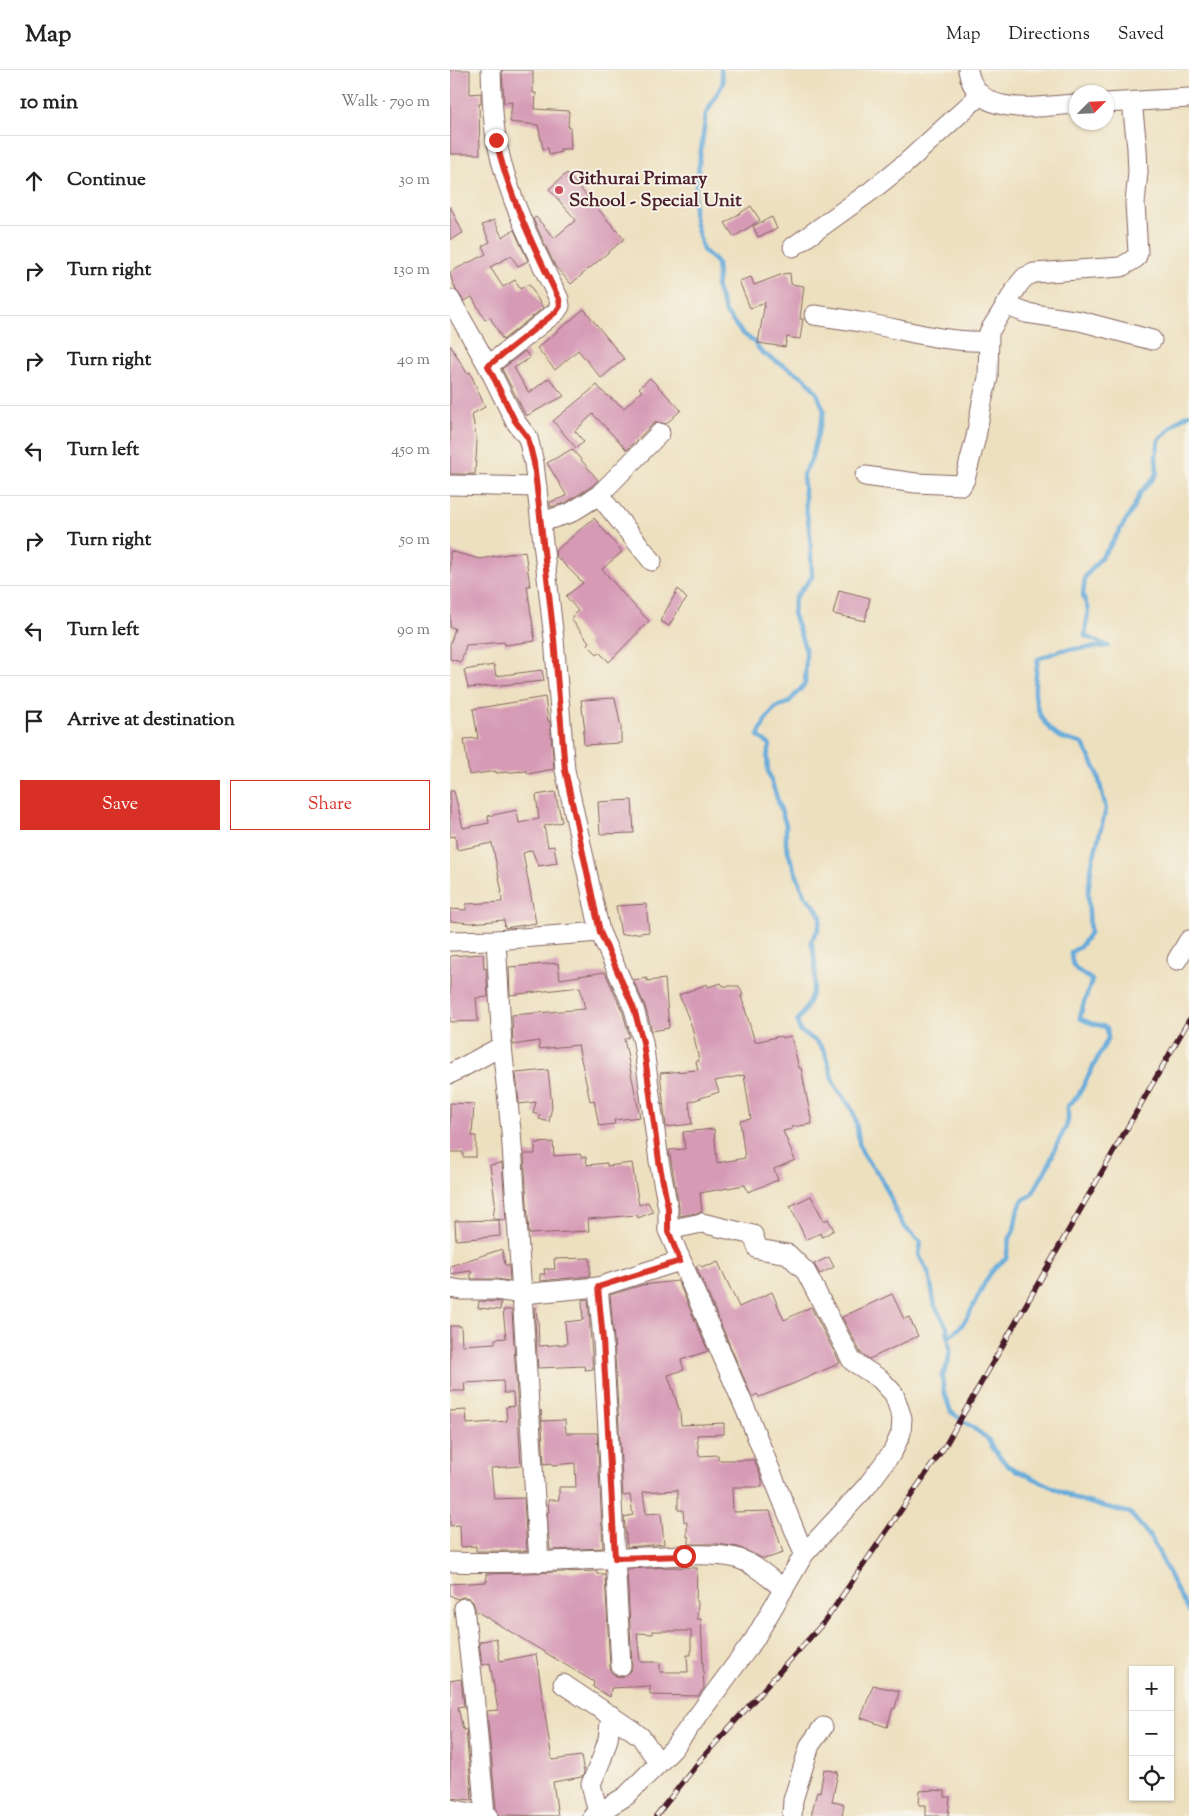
<!DOCTYPE html>
<html lang="en">
<head>
<meta charset="utf-8">
<style>
	body { margin:0; font-family:"Sorts Mill Goudy",serif; background:#f2f2f2; color:#222 }
	.controls { position:absolute; right:15px; bottom:15px; display:grid; overflow:hidden; border-radius:0px; box-shadow:0 1px 4px #0004 }
	.controls button { width:45px; height:45px; display:grid; place-items:center; padding:0; border:0; border-bottom:1px solid #e0e0e0; background:#fff; color:#222; font:25px sans-serif }
	.compass { position:absolute; left:619px; top:15px; width:45px; height:45px; border-radius:50%; background:#fff; box-shadow:0 1px 4px #0004; rotate:66deg }
	.stop { position:absolute; width:15px; height:15px; margin:-11px; border:4px solid #d93025; border-radius:50%; background:#fff }
	.stop.end { background:#d93025; border-color:#fff; box-shadow:0 1px 5px #0008 }
	.list { margin:0; padding:0; list-style:none }
	h2 { display:flex; justify-content:space-between; align-items:center; height:65px; margin:0; padding:0 20px; font-size:21px }
	h2 small { font-size:16px; font-weight:400; color:#767676 }
	.list li { display:grid; grid-template-columns:32px 1fr auto; gap:15px; align-items:center; box-sizing:border-box; height:90px; padding:0 20px; border-top:1px solid #e0e0e0 }
	.list b { display:block; font-size:19px; white-space:nowrap }
	.list em { font-size:16px; font-style:normal; color:#767676 }
	.actions { display:flex; gap:10px; padding:15px 20px }
	.actions a { flex:1; padding:11px 0; border:1px solid #d93025; border-radius:0px; text-align:center; font-size:18px; color:#d93025 }
	.actions .main { background:#d93025; color:#fff }
	.icon { flex:none; width:28px; height:28px; fill:none; stroke:currentColor; stroke-width:2; stroke-linecap:round; stroke-linejoin:round }
	.map { position:relative; flex:none; width:739px; height:1746px; overflow:hidden }
	header { display:flex; align-items:center; gap:30px; box-sizing:border-box; height:70px; padding:0 25px; background:#fff; border-bottom:1px solid #e0e0e0 }
	header strong { font-size:24px }
	nav { display:flex; gap:28px; margin-inline-start:auto; font-size:18px }
	main { display:flex }
	aside { flex:1; background:#fff }
	.map>svg:first-child { display:block }
	.lines { fill:none; stroke-linecap:round; stroke-linejoin:round }
	.stream { stroke:#65aada; stroke-width:4.5 }
	.building { fill:#d69ab5; fill-rule:evenodd }
	.minor-casing { stroke:#83635f; stroke-width:21 }
	.minor { stroke:#fff; stroke-width:19 }
	.rail-casing { stroke:#4a1f2b; stroke-width:5.5 }
	.rail { stroke:#f7f3e8; stroke-width:4; stroke-dasharray:11; stroke-linecap:butt }
	.route { stroke:#d93025; stroke-width:6 }
	.poi-dot { fill:#d1495b; stroke:#f7f3e8; stroke-width:2 }
	.labels { text-anchor:middle; dominant-baseline:central; stroke-width:4; stroke-linejoin:round; paint-order:stroke }
	.poi-label { font-size:19px; font-weight:bold; fill:#4a1f2b; stroke:#f7f3e8; text-anchor:start }
</style>
</head>
<body>
<header>
<strong>Map</strong>
<nav><a>Map</a><a>Directions</a><a>Saved</a></nav>
</header>
<main>
<aside>
<h2>10 min<small>Walk · 790 m</small></h2>
<ul class="list">
<li><svg class="icon" aria-label="ahead" viewBox="0 0 24 24"><path d="M12 20V5M6 11l6-6 6 6"/></svg><div><b>Continue</b></div><em>30 m</em></li>
<li><svg class="icon" aria-label="right" viewBox="0 0 24 24"><path d="M7 20v-9h11M14 6l5 5-5 5"/></svg><div><b>Turn right</b></div><em>130 m</em></li>
<li><svg class="icon" aria-label="right" viewBox="0 0 24 24"><path d="M7 20v-9h11M14 6l5 5-5 5"/></svg><div><b>Turn right</b></div><em>40 m</em></li>
<li><svg class="icon" aria-label="left" viewBox="0 0 24 24"><path d="M17 20v-9H6M10 6l-5 5 5 5"/></svg><div><b>Turn left</b></div><em>450 m</em></li>
<li><svg class="icon" aria-label="right" viewBox="0 0 24 24"><path d="M7 20v-9h11M14 6l5 5-5 5"/></svg><div><b>Turn right</b></div><em>50 m</em></li>
<li><svg class="icon" aria-label="left" viewBox="0 0 24 24"><path d="M17 20v-9H6M10 6l-5 5 5 5"/></svg><div><b>Turn left</b></div><em>90 m</em></li>
<li><svg class="icon" aria-label="arrive" viewBox="0 0 24 24"><path d="M6 21V4h12l-3 4 3 4H6"/></svg><div><b>Arrive at destination</b></div></li>
</ul>
<div class="actions"><a class="main">Save</a><a>Share</a></div>
</aside>
<div class="map">
<svg width="739" height="1746" viewBox="0 0 739 1746">
	<rect width="100%" height="100%" fill="#f7f3e8"/>
	<filter id="ink" filterUnits="userSpaceOnUse"><feTurbulence type="fractalNoise" baseFrequency=".02" numOctaves="2"/><feDisplacementMap in="SourceGraphic" scale="10" xChannelSelector="R" yChannelSelector="G"/><feConvolveMatrix kernelMatrix="1 2 1 2 8 2 1 2 1" color-interpolation-filters="sRGB"/></filter>
	<filter id="wash" filterUnits="userSpaceOnUse"><feTurbulence type="fractalNoise" baseFrequency=".0096" numOctaves="4" result="noise"/><feDisplacementMap in="SourceGraphic" scale="20" xChannelSelector="R" yChannelSelector="G"/><feGaussianBlur stdDeviation="1.12" result="paint"/><feColorMatrix in="noise" values="0 0 0 0 0 0 0 0 0 0 0 0 0 0 0 0 0 1.4 0 .05"/><feComposite in="paint" operator="in"/></filter>
	<g filter="url(#wash)">
		<rect width="100%" height="100%" fill="#ede0bf"/>
		<g class="lines">
			<g class="stream">
				<path d="M271 0 273 13 256 44 244 131V147L253 180 267 193 268 209 266 216 276 243 292 263 303 271 312 283 355 308 367 323 374 341 361 390 353 405 356 437 360 464 362 507 345 528 343 543 356 581 355 614 338 633 326 637 316 649 308 666 320 675 317 687 318 701 336 755V774L340 788 355 826 364 835 371 847 368 860 361 871C369 900 367 927 347 951L350 961C383 979 373 986 385 1015 389 1025 398 1030 402 1040 408 1053 407 1064 410 1077 413 1088 423 1096 429 1105 440 1121 443 1141 454 1156 459 1162 465 1167 471 1172L469 1185 479 1204 485 1236 497 1257 500 1279 498 1293 492 1307 494 1322 501 1342 537 1368 544 1380 558 1396 629 1430 680 1443 702 1469 728 1523 739 1541"/>
				<path d="M498 1267C527 1251 527 1206 556 1189L559 1170 564 1160 567 1143 572 1131 582 1124 599 1094 606 1076 616 1057 618 1051V1036L628 1026 658 968 657 958C646 953 640 955 630 948 632 934 638 924 642 910 628 900 622 901 621 882L630 877 640 863 638 822 642 793 656 739 647 702 633 674C625 671 617 670 610 667 602 663 598 657 593 650 581 630 585 611 588 589L612 580 658 576 635 566 638 540 633 525 635 507 658 479 683 439 690 423 703 409 707 403 706 386 709 370 729 350 739 344"/>
			</g>
		</g>
		<g id="blocks">
			<g class="building">
				<polygon points="0,0 20,0 20,24 31,23 31,34 29,34 30,84 0,84"/>
				<polygon points="52,0 83,0 83,23 86,23 85,39 119,41 118,57 120,57 121,79 110,79 111,82 99,85 98,78 93,79 88,55 60,52 62,32 54,33"/>
				<polygon points="117,103 174,169 121,214 105,196 83,149 86,147 104,168 126,150 99,119"/>
				<polygon points="0,136 13,163 0,170"/>
				<polygon points="301,136 310,150 284,167 275,153"/>
				<polygon points="322,147 327,159 308,167 303,156"/>
				<polygon points="44,150 52,167 64,160 78,191 68,196 61,186 40,197 53,217 65,210 70,219 79,214 93,238 53,270 40,247 35,250 22,227 14,231 6,220 0,205 0,202 36,184 32,176 40,172 32,155"/>
				<polygon points="340,203 341,214 354,216 350,249 353,249 350,269 337,267 335,277 308,273 315,232 300,238 289,211 301,207 304,215 333,204"/>
				<polygon points="134,239 174,289 151,308 128,280 105,300 87,278"/>
				<polygon points="0,275 17,303 20,302 35,337 22,344 27,372 25,404 0,404"/>
				<polygon points="75,281 80,288 64,298 79,323 99,308 114,326 76,346 52,299"/>
				<polygon points="200,308 231,340 216,354 207,352 202,355 177,380 143,344 125,361 134,372 126,378 103,351 147,315 154,323 174,338 192,321 189,318"/>
				<polygon points="122,379 148,410 142,416 115,433 100,437 100,432 117,426 97,393"/>
				<polygon points="144,448 172,482 152,499 176,527 199,551 159,592 149,582 147,584 137,574 139,572 121,549 124,546 123,545 128,541 116,526 133,513 106,486 105,481"/>
				<polygon points="0,481 30,489 75,481 80,516 77,516 85,571 55,575 54,572 16,575 11,592 0,589 0,575 5,558 0,557"/>
				<polygon points="228,519 237,529 232,534 219,556 210,551"/>
				<polygon points="389,520 420,528 415,551 383,544"/>
				<polygon points="44,595 46,606 92,600 94,611 18,618 14,600"/>
				<polygon points="95,627 98,651 100,651 104,699 78,704 77,701 46,703 46,701 19,705 14,669 28,668 23,639"/>
				<polygon points="165,628 171,657 171,673 134,675 133,661 135,661 131,630"/>
				<polygon points="0,721 4,721 13,758 39,753 38,746 67,740 69,753 89,749 86,725 105,722 112,752 94,756 98,777 104,776 107,793 88,796 82,780 73,783 86,853 55,858 54,850 21,853 0,851 0,839 16,840 16,834 52,832 51,822 52,822 42,773 7,780 5,766 0,767"/>
				<polygon points="182,730 184,763 150,764 148,732"/>
				<polygon points="196,834 199,862 171,865 166,836"/>
				<polygon points="33,884 34,899 36,898 38,927 26,928 28,951 0,952 0,886"/>
				<polygon points="108,893 110,909 155,902 173,943 179,965 179,967 174,969 190,1047 164,1050 165,1054 149,1056 144,1030 140,1031 128,975 89,979 89,971 63,975 62,945 135,939 130,917 60,925 59,897"/>
				<polygon points="197,908 197,911 215,909 219,958 202,961 195,936 183,910"/>
				<polygon points="271,913 273,916 289,916 293,925 291,926 305,972 331,966 332,968 341,966 349,998 351,998 362,1054 342,1057 342,1059 333,1061 345,1090 324,1099 328,1110 298,1122 295,1115 250,1123 252,1142 229,1146 229,1136 219,1080 235,1079 233,1062 264,1059 267,1093 295,1088 290,1051 301,1049 294,1005 265,1011 269,1022 239,1032 242,1054 216,1057 210,1003 248,1000 246,991 249,991 242,957 229,925 257,914 258,917"/>
				<polygon points="98,1000 102,1036 99,1052 89,1049 90,1045 83,1043 86,1032 69,1034 66,1003"/>
				<polygon points="0,1033 24,1034 22,1066 26,1066 26,1087 13,1087 13,1082 0,1082"/>
				<polygon points="103,1072 104,1086 130,1084 131,1087 136,1087 137,1095 157,1093 157,1096 182,1093 189,1135 198,1132 203,1142 188,1148 187,1145 138,1149 139,1161 79,1164 74,1084 85,1084 85,1073"/>
				<polygon points="52,1093 56,1150 43,1149 45,1131 40,1095"/>
				<polygon points="361,1126 374,1151 378,1149 384,1160 372,1167 370,1163 356,1170 340,1136"/>
				<polygon points="49,1150 50,1166 6,1170 5,1151"/>
				<polygon points="52,1179 55,1195 59,1195 60,1211 46,1209 21,1209 21,1201 0,1204 0,1196"/>
				<polygon points="379,1187 384,1197 370,1204 364,1194"/>
				<polygon points="140,1188 140,1206 90,1211 90,1204 95,1204 94,1199 105,1199 104,1189"/>
				<polygon points="268,1192 289,1237 322,1222 334,1250 361,1237 390,1293 345,1313 309,1327 307,1324 302,1327 246,1196 250,1194 252,1197 258,1194 259,1196"/>
				<polygon points="228,1211 258,1281 231,1290 234,1300 218,1305 230,1342 231,1355 274,1353 274,1364 247,1365 249,1386 268,1385 268,1390 304,1390 312,1410 312,1417 282,1417 283,1442 320,1441 333,1483 318,1488 312,1488 288,1477 267,1474 239,1474 239,1467 237,1467 237,1452 234,1452 233,1440 228,1440 228,1420 193,1422 196,1444 211,1443 214,1474 177,1477 174,1447 183,1445 180,1425 173,1426 164,1269 160,1225 192,1215"/>
				<polygon points="442,1224 454,1249 459,1247 468,1266 419,1289 411,1283 392,1247"/>
				<polygon points="138,1229 143,1299 135,1300 134,1296 88,1298 84,1237 86,1237 87,1249 88,1249 89,1276 117,1274 115,1252 133,1250 132,1230"/>
				<polygon points="29,1231 51,1232 50,1240 28,1238"/>
				<polygon points="53,1240 62,1240 71,1396 41,1398 44,1429 74,1428 77,1481 26,1481 26,1476 11,1477 10,1455 0,1456 0,1341 16,1340 17,1354 57,1351 56,1337 64,1336 63,1323 54,1323 53,1311 14,1313 15,1321 0,1321 0,1256 11,1256 12,1275 45,1273 45,1269 56,1268"/>
				<polygon points="91,1340 92,1351 115,1350 116,1363 147,1363 153,1478 100,1480 97,1442 99,1442 98,1430 109,1430 109,1417 126,1417 125,1393 102,1395 102,1393 94,1394"/>
				<path d="M221 1497 247 1498 246 1532H248L247 1549H251L254 1618 248 1626 200 1625V1616L161 1618 160 1627 143 1617 144 1612 26 1541 23 1532 19 1528 13 1527 7 1529 0 1525V1514L37 1512 36 1504 147 1501V1504H155L160 1597 161 1602 166 1606 172 1607 181 1601 182 1595 177 1499ZM203 1561H241V1585H237L238 1602H210V1592H190L187 1563 203 1564Z"/>
				<polygon points="46,1568 50,1591 86,1584 102,1690 131,1686 134,1703 132,1707 103,1712 108,1746 49,1745 46,1738 37,1641 48,1640 40,1593 32,1595 29,1572"/>
				<polygon points="11,1609 14,1636 8,1637 13,1660 16,1659 22,1730 0,1728 0,1611"/>
				<polygon points="423,1615 449,1621 445,1639 443,1638 437,1657 411,1648"/>
				<polygon points="374,1699 388,1702 382,1732 394,1734 392,1746 361,1746 367,1721 370,1722"/>
				<polygon points="482,1720 495,1721 495,1727 500,1727 498,1746 476,1746 476,1735 469,1735 470,1721"/>
			</g>
		</g>
	</g>
	<g filter="url(#ink)">
		<use href="#blocks" fill-opacity="0" stroke="#83635f" stroke-width="1"/>
		<g class="lines">
			<g class="minor-casing">
				<g id="minor">
					<path d="M518 0C526 50 590 36 626 34"/>
					<polyline points="656,33 739,28"/>
					<polyline points="343,177 421,121 457,92 530,25"/>
					<polyline points="0,229 38,296 65,351 78,368 84,393 104,569 115,700 150,862 184,939 193,972 209,1091 218,1138 218,1160 301,1352 354,1484 304,1570 223,1679 176,1726 143,1746"/>
					<polyline points="555,235 576,243 630,251 702,270"/>
					<path d="M364 245C379 247 394 249 409 252 453 259 494 273 538 271"/>
					<path d="M38 296 106 242 110 236 109 229C84 179 58 128 47 73 42 49 42 24 41 0"/>
					<polyline points="415,406 466,413 512,415 515,409 526,367 532,332 538,308 539,262 569,214 575,207 584,203 671,197 686,188 688,183 685,133 688,102 687,78 682,32"/>
					<polyline points="0,415 87,417"/>
					<polyline points="149,425 202,491"/>
					<polyline points="91,452 120,443 149,425 210,363"/>
					<polyline points="46,870 52,976 61,1061 72,1224 89,1492"/>
					<polyline points="0,871 46,870 150,862"/>
					<polyline points="727,890 739,870"/>
					<polyline points="0,1004 52,976"/>
					<polyline points="218,1160 252,1153 303,1165 308,1179 338,1184 356,1202 402,1291 430,1309 444,1324 452,1348 451,1363 443,1381 417,1416 354,1484"/>
					<polyline points="148,1217 153,1270 171,1596"/>
					<polyline points="0,1218 11,1220 46,1220 72,1224 148,1217 230,1191"/>
					<path d="M0 1492C65 1494 130 1490 195 1487 220 1486 263 1482 286 1488 304 1493 319 1508 334 1519"/>
					<polyline points="14,1538 24,1623 35,1745"/>
					<polyline points="113,1614 182,1660 191,1667 209,1693"/>
					<polyline points="0,1739 38,1746"/>
					<polyline points="148,1743 141,1714 152,1688 158,1669 161,1645"/>
					<polyline points="342,1746 343,1730 360,1675 373,1657"/>
				</g>
			</g>
			<use href="#minor" class="minor"/>
			<g class="rail-casing">
				<polyline id="rail" points="206,1746 252,1688 375,1551 495,1376 739,950"/>
			</g>
			<use href="#rail" class="rail"/>
		</g>
	</g>
	<g class="lines" filter="url(#ink)">
		<path class="route" d="M46 70C59 126 84 178 109 229L110 236 106 242 38 296 65 351 78 368 84 393 104 569 115 700 150 862 184 939 193 972 209 1091 218 1138V1160L230 1191 148 1217 153 1270 165 1488 234 1486"/>
	</g>
	<circle class="poi-dot" cx="109" cy="120" r="5"/>
	<g class="labels">
		<g class="poi-label">
			<text x="119" y="109">Githurai Primary<tspan x="119" dy="22">School - Special Unit</tspan></text>
		</g>
	</g>
</svg>
<div class="controls">
<button>+</button>
<button>−</button>
<button><svg class="icon" aria-label="locate" viewBox="0 0 24 24"><circle cx="12" cy="12" r="6"/><path d="M12 2v4M12 18v4M2 12h4M18 12h4"/></svg></button>
</div>
<svg class="compass" viewBox="-18 -18 36 36"><path d="M0-13l5 13h-10z" fill="#e53935"/><path d="M0 13l5-13h-10z" fill="#767676"/></svg>
<div class="stop" style="left:234px;top:1486px"></div>
<div class="stop end" style="left:46px;top:70px"></div>
</div>
</main>
</body>
</html>
